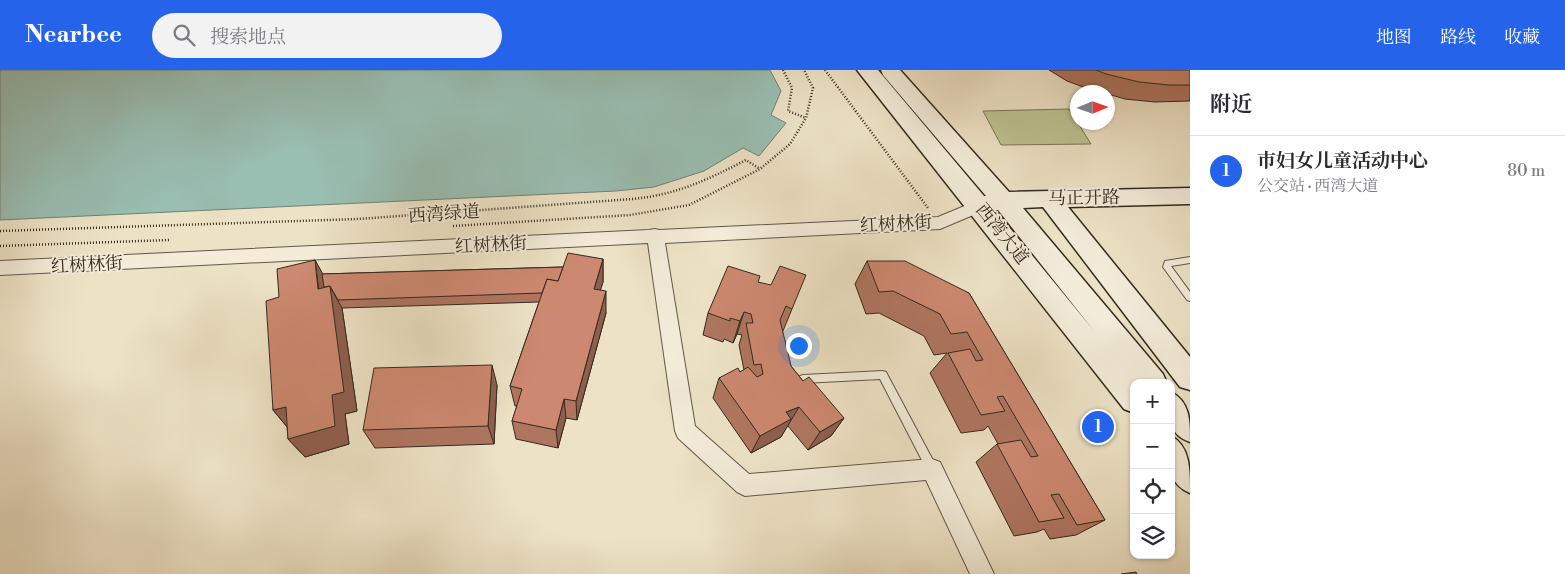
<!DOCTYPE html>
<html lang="zh">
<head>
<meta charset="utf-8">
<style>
	body { margin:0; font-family:"Libre Bodoni","Noto Serif SC",serif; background:#f2f2f3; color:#2b2b33 }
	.controls { position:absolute; right:15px; bottom:15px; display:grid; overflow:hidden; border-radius:10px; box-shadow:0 1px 4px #0004 }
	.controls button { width:45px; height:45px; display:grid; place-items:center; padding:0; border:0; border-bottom:1px solid #e1e1e2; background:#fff; color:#2b2b33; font:25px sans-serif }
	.compass { position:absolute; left:1070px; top:15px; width:45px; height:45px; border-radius:50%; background:#fff; box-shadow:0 1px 4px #0004; rotate:88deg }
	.you { position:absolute; left:798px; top:275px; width:18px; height:18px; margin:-12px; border:4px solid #fff; border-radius:50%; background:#1a73e8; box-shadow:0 0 0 8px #1a73e833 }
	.badge { display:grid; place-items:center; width:32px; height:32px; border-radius:50%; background:#2563eb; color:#fff; font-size:16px; font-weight:700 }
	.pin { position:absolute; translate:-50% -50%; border:2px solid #fff; box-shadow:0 1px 5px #0006 }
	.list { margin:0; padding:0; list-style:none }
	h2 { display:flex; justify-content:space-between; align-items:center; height:65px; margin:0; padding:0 20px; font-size:21px }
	h2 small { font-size:16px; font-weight:400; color:#7c7c81 }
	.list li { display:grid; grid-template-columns:32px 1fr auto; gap:15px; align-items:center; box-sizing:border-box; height:70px; padding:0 20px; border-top:1px solid #e1e1e2 }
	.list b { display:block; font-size:19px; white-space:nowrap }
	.list p { margin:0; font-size:16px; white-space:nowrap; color:#7c7c81 }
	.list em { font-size:16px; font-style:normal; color:#7c7c81 }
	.icon { flex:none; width:28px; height:28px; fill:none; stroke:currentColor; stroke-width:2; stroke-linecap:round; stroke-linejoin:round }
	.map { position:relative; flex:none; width:1190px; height:504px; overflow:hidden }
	header { display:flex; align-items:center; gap:30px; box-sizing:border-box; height:70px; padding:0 25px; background:#2563eb; color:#fff }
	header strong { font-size:24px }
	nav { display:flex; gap:28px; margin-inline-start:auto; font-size:18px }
	.search { width:350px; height:45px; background:#f2f2f3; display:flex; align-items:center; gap:12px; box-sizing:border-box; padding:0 18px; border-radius:28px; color:#7c7c81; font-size:19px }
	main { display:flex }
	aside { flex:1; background:#fff }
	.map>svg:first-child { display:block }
	.green { fill:#bec291; stroke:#797657 }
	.water { fill:#99beb2; stroke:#718376 }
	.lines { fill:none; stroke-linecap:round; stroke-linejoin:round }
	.lane-casing { stroke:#625847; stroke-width:2 }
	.street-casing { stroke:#625847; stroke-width:2 }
	.secondary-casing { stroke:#342a1d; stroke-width:3 }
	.path { stroke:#342a1d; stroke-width:2.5; stroke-dasharray:1 2; stroke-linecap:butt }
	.lane { fill:#f3ecd9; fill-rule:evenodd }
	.street { fill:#f3ecd9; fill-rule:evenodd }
	.secondary { fill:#f3ecd9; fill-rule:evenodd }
	.wall { fill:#af7560; stroke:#342a1d }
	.shaded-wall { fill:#8f5f4e; stroke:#342a1d }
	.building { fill:#cc8870; stroke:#342a1d }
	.labels { text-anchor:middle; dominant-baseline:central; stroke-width:4; stroke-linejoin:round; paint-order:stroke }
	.street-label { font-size:18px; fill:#342a1d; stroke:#f3ecd9 }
</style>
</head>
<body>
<header>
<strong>Nearbee</strong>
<div class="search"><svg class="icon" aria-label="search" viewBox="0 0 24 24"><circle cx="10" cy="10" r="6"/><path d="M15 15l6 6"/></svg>搜索地点</div>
<nav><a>地图</a><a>路线</a><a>收藏</a></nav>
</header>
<main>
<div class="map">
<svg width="1190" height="504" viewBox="0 0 1190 504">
	<rect width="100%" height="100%" fill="#ede2c5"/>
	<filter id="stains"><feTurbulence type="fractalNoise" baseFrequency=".004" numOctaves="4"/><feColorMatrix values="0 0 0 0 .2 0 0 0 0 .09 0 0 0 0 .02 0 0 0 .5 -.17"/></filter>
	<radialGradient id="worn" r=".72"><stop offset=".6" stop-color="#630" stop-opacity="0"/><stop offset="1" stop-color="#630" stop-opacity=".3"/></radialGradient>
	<polygon class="green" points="1069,39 1091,74 1001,75 983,41"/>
	<polygon class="water" points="0,0 770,0 781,21 771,45 786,53 759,86 743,78 704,101 654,117 616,121 0,150"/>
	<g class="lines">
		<g class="lane-casing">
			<g id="lane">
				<polygon points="1190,187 1190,193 1171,196 1190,222 1190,231 1187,230 1163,197 1165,191"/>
				<polygon points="883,301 886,302 936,396 937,399 936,402 932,404 928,402 880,309 803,313 800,312 798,309 800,306 803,305"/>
			</g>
		</g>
		<g class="street-casing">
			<polygon id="street" points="979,130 985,132 987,136 985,140 940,159 665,173 695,356 749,404 932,389 940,392 994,504 970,504 926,410 745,426 737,422 678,368 675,361 648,173 0,205 0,191 649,160 655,159 659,160 938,147"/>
		</g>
		<g class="secondary-casing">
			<g id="secondary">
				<path d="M857 0H878L984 126H986L883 5 881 0H900L1009 122 1190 118V134L1068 137 1190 287V320L1180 317 1043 137 1023 138 1163 304 1167 313H1134V343L1124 339ZM995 140H998L1094 261Z"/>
				<path d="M1171 322C1190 332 1190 350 1190 372 1165 363 1171 345 1171 322Z"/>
				<path d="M1171 366C1190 376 1190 399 1190 423 1164 412 1171 390 1171 366Z"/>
			</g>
		</g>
		<g class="path">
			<polyline points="783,0 792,18 788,41 806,48"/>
			<polyline points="825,0 928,138"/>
			<polyline points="453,156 630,145 689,135 760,99 790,74 806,48 813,18 804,0"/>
			<path d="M0 161 358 149 632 129C676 125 707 110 746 90L760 99"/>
			<polyline points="0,176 169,170"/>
		</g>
		<use href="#lane" class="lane"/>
		<use href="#street" class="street"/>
		<use href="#secondary" class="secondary"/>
	</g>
	<g class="wall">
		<polygon points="1049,0 1190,0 1190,31 1155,32 1125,29 1108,24 1108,22 1101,22 1094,21 1067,11"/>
		<polygon points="603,189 603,212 600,220 606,243 577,350 566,348 558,378 516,369 512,351 517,336 515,336 510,316 539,232 342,238 357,341 345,344 349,374 305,387 288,369 287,357 273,340 279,227 315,190 322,204 563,197"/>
		<polygon points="867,191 969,223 1105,450 1076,465 1050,469 1044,459 1037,462 1014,466 976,392 997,374 998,374 988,356 984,360 961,363 930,303 947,283 934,285 924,266 879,243 866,244 855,214"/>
		<polygon points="758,212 792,239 783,261 782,260 791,296 803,311 844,348 831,366 808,380 788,356 787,356 781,367 751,383 713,328 719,308 740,302 744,300 739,275 742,265 737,264 733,273 724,269 723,272 703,265 708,243"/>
		<polygon points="497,315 494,374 375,378 363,360"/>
	</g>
	<g class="shaded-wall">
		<polygon points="603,189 603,212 594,241 594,219"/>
		<polygon points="315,190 342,238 357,341 345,344 349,374 305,387 288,369 332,325"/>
		<polygon points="606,221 606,243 577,350 576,331"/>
		<polygon points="744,242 737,264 733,273 740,251"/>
		<polygon points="492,295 497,315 494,374 488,356"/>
		<polygon points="564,329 566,348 558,378 556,360"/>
		<polygon points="286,337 289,359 273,340"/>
		<polygon points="799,337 781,367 751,383 760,366 786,342"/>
		<polygon points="844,348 831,366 808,380 820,362"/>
	</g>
	<g class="building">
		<polygon points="1096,0 1190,0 1190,15 1169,15 1139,12 1106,4"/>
		<polygon points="568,183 603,189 594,219 606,221 576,331 564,329 556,360 512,351 522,319 510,316 547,209 558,211"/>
		<polygon points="315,190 318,219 330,216 344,322 332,325 335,356 288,369 286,337 273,340 266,231 279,227 277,199"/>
		<polygon points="867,191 905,191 969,223 1105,450 1077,455 1059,424 1051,425 1064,448 1039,452 997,374 1021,370 1031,387 1038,386 1003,326 997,327 1005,341 981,345 948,283 970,279 976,291 983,290 967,262 951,264 940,244 893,221 879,222"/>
		<polygon points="728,196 760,206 758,212 771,215 780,196 806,205 792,239 786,236 780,250 791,296 803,311 809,307 844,348 820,362 799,337 786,342 791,349 760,366 719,308 738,298 740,302 748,297 757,307 763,304 761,294 754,295 746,253 753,253 751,244 744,242 740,251 730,248 730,251 708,243"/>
		<polygon points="563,197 558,211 547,209 542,223 338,230 330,216 324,217 322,204"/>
		<polygon points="492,295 488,356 363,360 374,298"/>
		<polygon points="1136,502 1137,504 1121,504"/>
	</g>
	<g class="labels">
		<g class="street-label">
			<text transform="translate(1084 128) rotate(-1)">马正开路</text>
			<text transform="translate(444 144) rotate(-4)">西湾绿道</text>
			<text transform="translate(896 154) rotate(-3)">红树林街</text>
			<text transform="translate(1002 164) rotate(51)">西湾大道</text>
			<text transform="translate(491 175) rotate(-3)">红树林街</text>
			<text transform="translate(87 195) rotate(-3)">红树林街</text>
		</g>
	</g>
	<rect width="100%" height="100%" filter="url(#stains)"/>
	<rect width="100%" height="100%" fill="url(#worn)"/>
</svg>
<div class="controls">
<button>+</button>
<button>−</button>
<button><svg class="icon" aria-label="locate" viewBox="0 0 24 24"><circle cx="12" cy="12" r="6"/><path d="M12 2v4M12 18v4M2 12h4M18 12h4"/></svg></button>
<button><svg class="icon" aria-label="layers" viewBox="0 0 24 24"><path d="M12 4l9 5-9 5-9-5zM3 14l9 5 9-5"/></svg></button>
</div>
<svg class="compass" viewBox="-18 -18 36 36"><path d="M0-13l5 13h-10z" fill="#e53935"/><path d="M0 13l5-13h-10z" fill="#7c7c81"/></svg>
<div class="you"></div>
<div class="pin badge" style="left:1098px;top:357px">1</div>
</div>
<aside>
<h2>附近<small></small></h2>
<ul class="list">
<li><span class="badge">1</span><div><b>巿妇女儿童活动中心</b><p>公交站 · 西湾大道</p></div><em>80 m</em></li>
</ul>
</aside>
</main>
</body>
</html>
